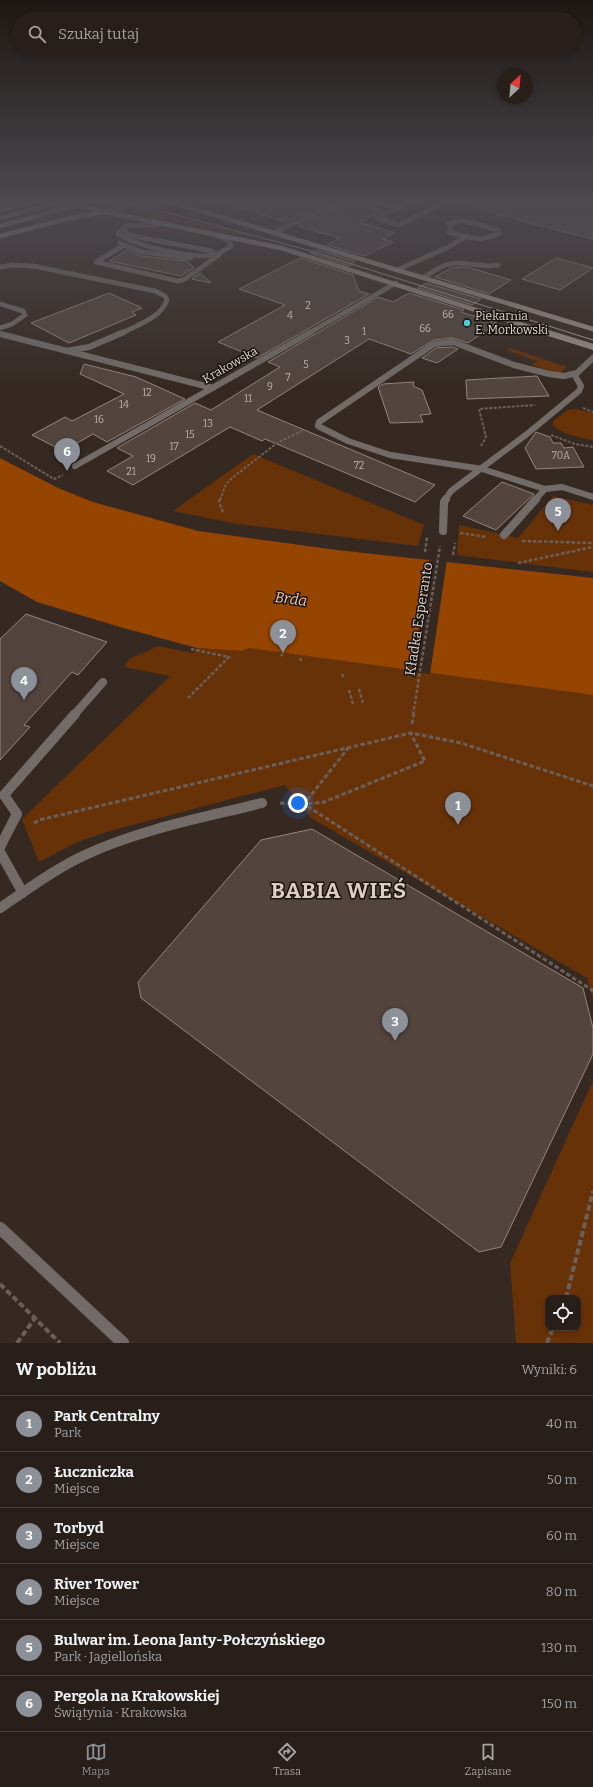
<!DOCTYPE html>
<html lang="pl">
<head>
<meta charset="utf-8">
<style>
	body { margin:0; font-family:Bitter,serif; background:#302723; color:#f1f3f6 }
	.controls { position:absolute; right:12px; bottom:12px; display:grid; overflow:hidden; border-radius:8px; box-shadow:0 2px 6px #0003 }
	.controls button { width:36px; height:36px; display:grid; place-items:center; padding:0; border:0; border-bottom:1px solid #443d39; background:#281f1a; color:#f1f3f6; font:20px sans-serif }
	.compass { position:absolute; left:497px; top:68px; width:36px; height:36px; border-radius:50%; background:#281f1a; box-shadow:0 2px 6px #0003; rotate:26deg }
	.you { position:absolute; left:298px; top:803px; width:14px; height:14px; margin:-10px; border:3px solid #fff; border-radius:50%; background:#1a73e8; box-shadow:0 0 0 6px #1a73e833 }
	.badge { display:grid; place-items:center; width:26px; height:26px; border-radius:50%; background:#8c9099; color:#fff; font-size:13px; font-weight:700 }
	.pin { position:absolute; translate:-50% -33px; filter:drop-shadow(0 1px 2px #0008) }
	.pin::after { content:''; position:absolute; top:21px; width:14px; height:12px; background:inherit; clip-path:polygon(0 0,100% 0,50% 100%) }
	.list { margin:0; padding:0; list-style:none }
	h2 { display:flex; justify-content:space-between; align-items:center; height:52px; margin:0; padding:0 16px; font-size:17px }
	h2 small { font-size:13px; font-weight:400; color:#a5a2a2 }
	.list li { display:grid; grid-template-columns:26px 1fr auto; gap:12px; align-items:center; box-sizing:border-box; height:56px; padding:0 16px; border-top:1px solid #443d39 }
	.list b { display:block; font-size:15px; white-space:nowrap }
	.list p { margin:0; font-size:13px; white-space:nowrap; color:#a5a2a2 }
	.list em { font-size:13px; font-style:normal; color:#a5a2a2 }
	.icon { flex:none; width:22px; height:22px; fill:none; stroke:currentColor; stroke-width:2; stroke-linecap:round; stroke-linejoin:round }
	.map { position:relative; flex:none; width:593px; height:1343px; overflow:hidden }
	.search { position:absolute; background:#281f1a; box-shadow:0 2px 6px #0003; left:12px; right:12px; top:12px; height:44px; display:flex; align-items:center; gap:10px; box-sizing:border-box; padding:0 14px; border-radius:22px; color:#a5a2a2; font-size:15px }
	.sheet { height:388px; background:#281f1a }
	nav { display:flex; justify-content:space-around; align-items:center; box-sizing:border-box; height:56px; border-top:1px solid #443d39; background:#281f1a; font-size:11px; color:#a5a2a2 }
	nav a { display:grid; justify-items:center; gap:2px }
	nav .on { color:#8c9099 }
	.map>svg:first-child { display:block }
	.green { fill:#683209; fill-rule:evenodd }
	.water { fill:#954500 }
	.pier { fill:#362922 }
	.building { fill:#53453e; stroke:#95867d }
	.lines { fill:none; stroke-linecap:round; stroke-linejoin:round }
	.service-far3-casing { stroke:#51453e; stroke-width:5 }
	.service-far2-casing { stroke:#51453e; stroke-width:6 }
	.service-far1-casing { stroke:#51453e; stroke-width:8 }
	.service-casing { stroke:#51453e; stroke-width:10 }
	.minor-far3-casing { stroke:#51453e; stroke-width:5 }
	.minor-far2-casing { stroke:#51453e; stroke-width:6 }
	.minor-far1-casing { stroke:#51453e; stroke-width:8 }
	.minor-casing { stroke:#51453e; stroke-width:13 }
	.secondary-far1-casing { stroke:#51453e; stroke-width:5 }
	.secondary-casing { stroke:#51453e; stroke-width:6 }
	.path-far3 { stroke:#6b6059; stroke-width:2; stroke-dasharray:3 1.5; stroke-linecap:butt }
	.path-far2 { stroke:#6b6059; stroke-width:2.5; stroke-dasharray:3.5 2; stroke-linecap:butt }
	.path-far1 { stroke:#6b6059; stroke-width:3; stroke-dasharray:4.5 2.5; stroke-linecap:butt }
	.path { stroke:#6b6059; stroke-width:4; stroke-dasharray:6 3; stroke-linecap:butt }
	.service-far3 { stroke:#726b67; stroke-width:4.5 }
	.service-far2 { stroke:#726b67; stroke-width:6 }
	.service-far1 { stroke:#726b67; stroke-width:8 }
	.service { stroke:#726b67; stroke-width:10 }
	.minor-far3 { stroke:#726b67; stroke-width:4.5 }
	.minor-far2 { stroke:#726b67; stroke-width:6 }
	.minor-far1 { stroke:#726b67; stroke-width:8 }
	.minor { stroke:#726b67; stroke-width:12 }
	.secondary-far1 { stroke:#998e88; stroke-width:4.5 }
	.secondary { stroke:#998e88; stroke-width:6 }
	.tram { stroke:#aca19c; stroke-width:1 }
	.secondary-bridge-casing { stroke:#51453e; stroke-width:5; stroke-linecap:butt }
	.secondary-bridge { stroke:#998e88; stroke-width:4.5 }
	.poi-dot { fill:#51ccd4; stroke:#191310; stroke-width:1.5 }
	.labels { text-anchor:middle; dominant-baseline:central; stroke-width:3; stroke-linejoin:round; paint-order:stroke }
	.far-number-label { font-size:10px; fill:#bcb2ac }
	.far-poi-label { font-size:12px; fill:#dfd6d1; stroke:#191310; text-anchor:start }
	.far-street-label { font-size:12px; fill:#dfd6d1; stroke:#191310 }
	.street-label { font-size:14px; fill:#dfd6d1; stroke:#191310 }
	.water-label { font-size:15px; font-style:italic; fill:#f2c4aa; stroke:#191310 }
	.near-district-label { font-size:22px; font-weight:bold; letter-spacing:1px; fill:#decdc3; stroke:#191310 }
</style>
</head>
<body>
<div class="map">
<svg width="593" height="1343" viewBox="0 0 593 1343">
	<rect width="100%" height="100%" fill="#362922"/>
	<g class="green">
		<polygon points="153,203 220,223 231,226 148,205"/>
		<polygon points="139,208 253,237 122,212"/>
		<polygon points="148,226 159,227 188,235 139,228"/>
		<polygon points="510,348 567,367 561,372 552,372 532,365 537,361 506,350"/>
		<path d="M576 409 593 413V440C581 438 562 435 553 425V421L568 410Z"/>
		<polygon points="253,454 424,525 418,546 237,524 173,511"/>
		<polygon points="553,496 593,505 593,572 457,555 459,525 518,538"/>
		<polygon points="158,646 193,653 197,648 242,651 249,648 593,695 593,999 587,978 311,818 285,785 106,832 77,842 39,862 22,819 170,676 124,667 129,659"/>
		<path d="M593 1081V1343H516L510 1263ZM548 1298H578V1328H548Z"/>
	</g>
	<polygon class="water" points="0,458 58,488 93,502 198,531 337,550 593,578 593,695 249,648 242,651 197,648 120,627 37,602 0,581"/>
	<polygon class="pier" points="430,558 447,560 430,674 412,672"/>
	<g class="building">
		<polygon points="235,201 333,201 287,222 235,207"/>
		<polygon points="347,201 383,211 359,222 395,233 383,239 393,242 365,256 327,245 340,238 298,226 345,204"/>
		<polygon points="477,201 561,201 576,205 583,201 593,201 593,239 476,209"/>
		<polygon points="127,250 142,256 187,261 194,268 181,276 109,261"/>
		<polygon points="317,250 355,261 349,266 310,253"/>
		<polygon points="300,258 353,275 359,291 369,294 257,358 218,342 285,305 239,289"/>
		<polygon points="556,258 593,268 560,290 522,279"/>
		<polygon points="462,267 467,267 511,280 489,294 435,277 451,268"/>
		<polygon points="200,273 211,283 192,279"/>
		<polygon points="426,283 481,299 472,305 418,288"/>
		<polygon points="109,293 142,308 132,312 136,315 69,343 31,323"/>
		<polygon points="409,293 464,310 461,312 497,323 468,343 453,338 434,340 411,354 369,339 257,410 435,485 415,502 265,439 262,441 230,427 133,485 107,471 133,456 117,448 195,403 211,410 280,367 268,362 378,297 393,302"/>
		<polygon points="452,347 458,349 437,363 422,358 436,348"/>
		<polygon points="84,364 136,377 185,399 107,442 93,434 63,451 32,435 65,417 72,421 124,394 80,374"/>
		<polygon points="537,376 549,396 467,399 466,380"/>
		<polygon points="414,382 413,386 422,390 431,414 420,415 423,422 390,423 378,387 383,384"/>
		<polygon points="536,432 550,437 553,443 561,443 564,448 573,447 584,467 536,469 525,448"/>
		<polygon points="502,482 534,494 496,530 463,516"/>
		<polygon points="26,614 107,642 78,675 72,672 24,725 30,727 0,760 0,639"/>
		<polygon points="312,829 583,988 593,1028 593,1054 501,1247 479,1252 141,998 138,982 261,840"/>
	</g>
	<g class="lines">
		<g class="service-far3-casing">
			<g id="service-far3">
				<polyline points="374,201 397,208"/>
				<polyline points="410,201 377,218 399,225 437,206 423,201"/>
				<path d="M461 221 474 223 498 230 499 233C482 243 466 237 449 232L451 231 449 224Z"/>
				<path d="M161 224 126 226 118 234C137 246 192 259 214 255 221 253 226 249 231 246L229 241 215 235"/>
				<polyline points="124,229 127,234 138,237 212,251"/>
				<polyline points="120,243 142,252 191,258"/>
				<polyline points="123,246 96,262 178,281 185,279 219,255"/>
				<path d="M0 267 12 265 33 266 155 291 165 296 167 300C161 318 137 325 122 333"/>
				<polyline points="397,270 446,248 465,237"/>
				<path d="M424 277C432 273 441 265 450 264 466 261 482 268 498 265"/>
				<polyline points="0,304 23,311 25,315 12,324 0,328"/>
			</g>
		</g>
		<g class="service-far2-casing">
			<g id="service-far2">
				<polyline points="0,334 213,388"/>
				<polyline points="66,351 89,347 124,332"/>
				<polyline points="593,358 577,373 564,376 549,374 514,365 453,342 434,344 319,422 318,426 348,441 390,455 482,469 545,489 562,487 593,497"/>
				<polyline points="535,500 545,489"/>
			</g>
		</g>
		<g class="service-far1-casing">
			<g id="service-far1">
				<polyline points="504,535 536,499"/>
				<polyline points="74,715 103,682"/>
			</g>
		</g>
		<g class="service-casing">
			<g id="service">
				<polyline points="0,847 17,814 4,795 75,714"/>
				<polyline points="0,852 23,893"/>
				<path d="M0 908C28 889 55 869 85 855 141 829 202 818 262 803"/>
			</g>
		</g>
		<g class="minor-far3-casing">
			<g id="minor-far3">
				<polyline points="273,233 343,201"/>
				<polyline points="309,333 396,283"/>
			</g>
		</g>
		<g class="minor-far2-casing">
			<g id="minor-far2">
				<polyline points="75,466 311,332"/>
				<polyline points="445,500 451,491 527,434 579,391 581,386 574,374"/>
			</g>
		</g>
		<g class="minor-far1-casing">
			<polyline id="minor-far1" points="443,531 444,502 446,499"/>
		</g>
		<g class="minor-casing">
			<polyline id="minor" points="0,1228 123,1343"/>
		</g>
		<g class="secondary-far1-casing">
			<g id="secondary-far1">
				<polyline points="67,201 101,211 281,248 548,333"/>
				<polyline points="168,201 593,329"/>
				<polyline points="0,211 36,201"/>
				<polyline points="0,236 70,218 118,209 140,201"/>
			</g>
		</g>
		<g class="secondary-casing">
			<polyline id="secondary" points="545,332 593,347"/>
		</g>
		<g class="path-far3">
			<polyline points="583,408 593,412"/>
			<polyline points="551,435 575,444 593,447"/>
			<polyline points="0,446 54,479 63,475"/>
			<polyline points="481,446 486,437 479,409 535,405"/>
			<polyline points="220,500 226,484 232,478 277,443 302,431"/>
		</g>
		<g class="path-far2">
			<polyline points="220,499 219,502 223,512"/>
			<polyline points="460,533 487,537"/>
			<polyline points="522,541 593,543"/>
			<polyline points="425,552 427,537"/>
			<polyline points="453,555 455,543"/>
			<polyline points="518,563 593,547"/>
			<polyline points="281,656 283,653"/>
			<polyline points="299,659 302,660"/>
			<polyline points="342,677 343,674"/>
			<polyline points="359,689 363,703"/>
			<polyline points="349,690 353,704"/>
			<polyline points="188,698 229,657 191,649"/>
			<polyline points="413,715 440,546"/>
		</g>
		<g class="path-far1">
			<polyline points="412,724 414,714"/>
			<polyline points="349,747 304,804 592,990"/>
			<polyline points="280,803 304,804 324,802 425,761 411,734"/>
			<polyline points="34,823 39,820 411,733 461,743 593,786"/>
		</g>
		<g class="path">
			<polyline points="591,989 593,991"/>
			<polyline points="0,1284 60,1343"/>
			<polyline points="566,1298 593,1191"/>
			<polyline points="17,1343 35,1318"/>
			<polyline points="547,1343 553,1328"/>
		</g>
		<use href="#service-far3" class="service-far3"/>
		<use href="#service-far2" class="service-far2"/>
		<use href="#service-far1" class="service-far1"/>
		<use href="#service" class="service"/>
		<use href="#minor-far3" class="minor-far3"/>
		<use href="#minor-far2" class="minor-far2"/>
		<use href="#minor-far1" class="minor-far1"/>
		<use href="#minor" class="minor"/>
		<use href="#secondary-far1" class="secondary-far1"/>
		<use href="#secondary" class="secondary"/>
		<polyline class="tram" points="123,201 304,249 593,340"/>
		<g class="secondary-bridge-casing">
			<g id="secondary-bridge">
				<polyline points="0,218 62,201"/>
				<polyline points="0,226 90,201"/>
			</g>
		</g>
		<use href="#secondary-bridge" class="secondary-bridge"/>
	</g>
	<linearGradient id="sky" x2="0" y2="1"><stop stop-color="#1e1713"/><stop offset="0.52" stop-color="#4c494f"/><stop offset="1" stop-color="#4c494f" stop-opacity="0"/></linearGradient>
	<rect width="593" height="389" fill="url(#sky)"/>
	<circle class="poi-dot" cx="467" cy="323" r="4"/>
	<g class="labels">
		<g class="far-number-label">
			<text x="308" y="306">2</text>
			<text x="448" y="315">66</text>
			<text x="290" y="316">4</text>
			<text x="425" y="329">66</text>
			<text x="364" y="332">1</text>
			<text x="347" y="341">3</text>
			<text x="306" y="365">5</text>
			<text x="288" y="378">7</text>
			<text x="270" y="387">9</text>
			<text x="147" y="393">12</text>
			<text x="248" y="399">11</text>
			<text x="124" y="405">14</text>
			<text x="99" y="420">16</text>
			<text x="208" y="424">13</text>
			<text x="190" y="435">15</text>
			<text x="174" y="447">17</text>
			<text x="561" y="456">70A</text>
			<text x="151" y="459">19</text>
			<text x="359" y="466">72</text>
			<text x="131" y="472">21</text>
		</g>
		<g class="far-poi-label">
			<text x="475" y="316">Piekarnia<tspan x="475" dy="14">E. Morkowski</tspan></text>
		</g>
		<g class="far-street-label">
			<text transform="translate(230 365) rotate(-30)">Krakowska</text>
		</g>
		<g class="street-label">
			<text transform="translate(419 619) rotate(-81)">Kładka Esperanto</text>
		</g>
		<g class="water-label">
			<text transform="translate(291 599) rotate(7)">Brda</text>
		</g>
		<g class="near-district-label">
			<text x="339" y="890">BABIA WIEŚ</text>
		</g>
	</g>
</svg>
<div class="controls">
<button><svg class="icon" aria-label="locate" viewBox="0 0 24 24"><circle cx="12" cy="12" r="6"/><path d="M12 2v4M12 18v4M2 12h4M18 12h4"/></svg></button>
</div>
<svg class="compass" viewBox="-18 -18 36 36"><path d="M0-13l5 13h-10z" fill="#e53935"/><path d="M0 13l5-13h-10z" fill="#a5a2a2"/></svg>
<div class="you"></div>
<div class="pin badge" style="left:458px;top:825px">1</div>
<div class="pin badge" style="left:283px;top:653px">2</div>
<div class="pin badge" style="left:395px;top:1041px">3</div>
<div class="pin badge" style="left:24px;top:700px">4</div>
<div class="pin badge" style="left:558px;top:531px">5</div>
<div class="pin badge" style="left:67px;top:471px">6</div>
<div class="search"><svg class="icon" aria-label="search" viewBox="0 0 24 24"><circle cx="10" cy="10" r="6"/><path d="M15 15l6 6"/></svg>Szukaj tutaj</div>
</div>
<section class="sheet">
<h2>W pobliżu<small>Wyniki: 6</small></h2>
<ul class="list">
<li><span class="badge">1</span><div><b>Park Centralny</b><p>Park</p></div><em>40 m</em></li>
<li><span class="badge">2</span><div><b>Łuczniczka</b><p>Miejsce</p></div><em>50 m</em></li>
<li><span class="badge">3</span><div><b>Torbyd</b><p>Miejsce</p></div><em>60 m</em></li>
<li><span class="badge">4</span><div><b>River Tower</b><p>Miejsce</p></div><em>80 m</em></li>
<li><span class="badge">5</span><div><b>Bulwar im. Leona Janty-Połczyńskiego</b><p>Park · Jagiellońska</p></div><em>130 m</em></li>
<li><span class="badge">6</span><div><b>Pergola na Krakowskiej</b><p>Świątynia · Krakowska</p></div><em>150 m</em></li>
</ul>
</section>
<nav>
<a class="on"><svg class="icon" aria-label="map" viewBox="0 0 24 24"><path d="M3 6l6-2 6 2 6-2v14l-6 2-6-2-6 2zM9 4v14M15 6v14"/></svg>Mapa</a>
<a><svg class="icon" aria-label="directions" viewBox="0 0 24 24"><path d="M12 3l9 9-9 9-9-9zM9 14v-3h6M13 9l2 2-2 2"/></svg>Trasa</a>
<a><svg class="icon" aria-label="saved" viewBox="0 0 24 24"><path d="M7 4h10v16l-5-4-5 4z"/></svg>Zapisane</a>
</nav>
</body>
</html>
